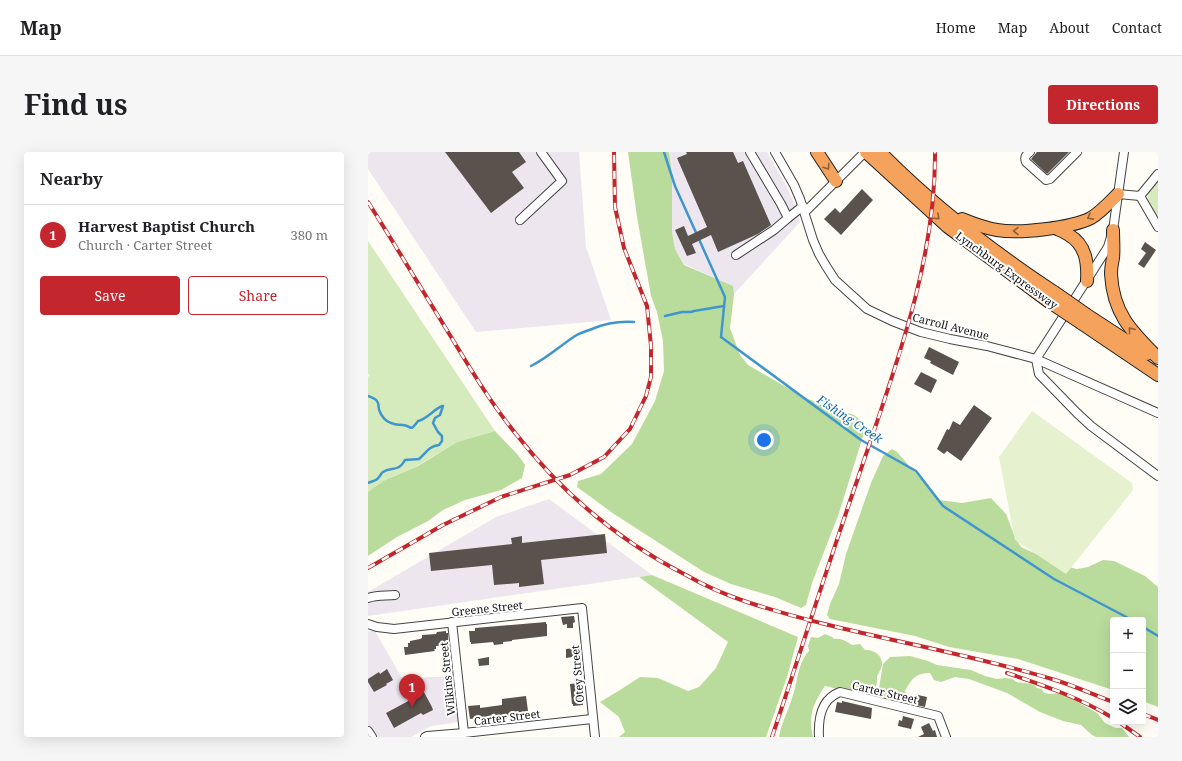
<!DOCTYPE html>
<html lang="en">
<head>
<meta charset="utf-8">
<style>
	body { margin:0; font-family:"Noto Serif",serif; background:#f6f6f6; color:#202124 }
	.controls { position:absolute; right:12px; bottom:12px; display:grid; overflow:hidden; border-radius:4px; box-shadow:0 4px 16px #0002 }
	.controls button { width:36px; height:36px; display:grid; place-items:center; padding:0; border:0; border-bottom:1px solid #e0e0e0; background:#fff; color:#202124; font:20px sans-serif }
	.you { position:absolute; left:396px; top:288px; width:14px; height:14px; margin:-10px; border:3px solid #fff; border-radius:50%; background:#1a73e8; box-shadow:0 0 0 6px #1a73e833 }
	.badge { display:grid; place-items:center; width:26px; height:26px; border-radius:50%; background:#c4262e; color:#fff; font-size:13px; font-weight:700 }
	.pin { position:absolute; translate:-50% -33px; filter:drop-shadow(0 1px 2px #0008) }
	.pin::after { content:''; position:absolute; top:21px; width:14px; height:12px; background:inherit; clip-path:polygon(0 0,100% 0,50% 100%) }
	.list { margin:0; padding:0; list-style:none }
	h2 { display:flex; justify-content:space-between; align-items:center; height:52px; margin:0; padding:0 16px; font-size:17px }
	h2 small { font-size:13px; font-weight:400; color:#757577 }
	.list li { display:grid; grid-template-columns:26px 1fr auto; gap:12px; align-items:center; box-sizing:border-box; height:60px; padding:0 16px; border-top:1px solid #e0e0e0 }
	.list b { display:block; font-size:15px; white-space:nowrap }
	.list p { margin:0; font-size:13px; white-space:nowrap; color:#757577 }
	.list em { font-size:13px; font-style:normal; color:#757577 }
	.actions { display:flex; gap:8px; padding:12px 16px }
	.actions a { flex:1; padding:9px 0; border:1px solid #c4262e; border-radius:4px; text-align:center; font-size:14px; color:#c4262e }
	.actions .main { background:#c4262e; color:#fff }
	.icon { flex:none; width:22px; height:22px; fill:none; stroke:currentColor; stroke-width:2; stroke-linecap:round; stroke-linejoin:round }
	.map { position:relative; flex:none; width:790px; height:585px; overflow:hidden; border-radius:4px }
	header { display:flex; align-items:center; gap:24px; box-sizing:border-box; height:56px; padding:0 20px; background:#fff; border-bottom:1px solid #e0e0e0 }
	header strong { font-size:19px }
	nav { display:flex; gap:22px; margin-inline-start:auto; font-size:14px }
	.intro { display:flex; align-items:center; justify-content:space-between; box-sizing:border-box; height:96px; padding:0 24px }
	h1 { margin:0; font-size:28px }
	.button { padding:10px 18px; border-radius:4px; background:#c4262e; color:#fff; font-size:14px; font-weight:700 }
	main { display:flex; gap:24px; padding:0 24px }
	aside { flex:1; background:#fff; border-radius:4px; box-shadow:0 4px 16px #0002 }
	.map>svg:first-child { display:block }
	.industrial { fill:#eee6ef }
	.green { fill:#d5ebbd }
	.forest { fill:#b9dc9c }
	.pitch { fill:#e6f2cf }
	.lines { fill:none; stroke-linecap:round; stroke-linejoin:round }
	.stream { stroke:#3f96cf; stroke-width:2.5 }
	.building { fill:#5a524d }
	.minor-casing { stroke:#444; stroke-width:10 }
	.highway-casing { stroke:#222; stroke-width:14 }
	.minor { stroke:#fff; stroke-width:8 }
	.highway { stroke:#f5a25d; stroke-width:12 }
	.rail-casing { stroke:#c4262e; stroke-width:4 }
	.rail { stroke:#fff; stroke-width:2.5; stroke-dasharray:8; stroke-linecap:butt }
	.highway-bridge-casing { stroke:#222; stroke-width:14; stroke-linecap:butt }
	.highway-bridge { stroke:#f5a25d; stroke-width:12 }
	.oneway { stroke:#8e613b }
	.labels { text-anchor:middle; dominant-baseline:central; stroke-width:4; stroke-linejoin:round; paint-order:stroke }
	.street-label { font-size:11px; fill:#111; stroke:#fff }
	.water-label { font-size:12px; font-style:italic; fill:#1768a6; stroke:#fff }
</style>
</head>
<body>
<header>
<strong>Map</strong>
<nav><a>Home</a><a>Map</a><a>About</a><a>Contact</a></nav>
</header>
<div class="intro"><h1>Find us</h1><a class="button">Directions</a></div>
<main>
<aside>
<h2>Nearby<small></small></h2>
<ul class="list">
<li><span class="badge">1</span><div><b>Harvest Baptist Church</b><p>Church · Carter Street</p></div><em>380 m</em></li>
</ul>
<div class="actions"><a class="main">Save</a><a>Share</a></div>
</aside>
<div class="map">
<svg width="790" height="585" viewBox="0 0 790 585">
	<rect width="100%" height="100%" fill="#fffdf5"/>
	<g class="industrial">
		<polygon points="0,0 211,0 218,95 243,168 108,180 0,17"/>
		<polygon points="301,0 399,0 419,35 428,55 432,70 366,142 364,134 316,112 307,97 304,80 304,21"/>
		<polygon points="181,347 284,423 0,464 0,440 128,365"/>
		<polygon points="0,479 7,479 39,535 58,525 86,525 92,570 63,574 43,585 0,585"/>
	</g>
	<g class="green">
		<path d="M790 28V67C786 59 776 48 781 39 783 35 787 31 790 28Z"/>
		<polygon points="0,89 127,279 89,290 49,314 15,329 0,340 0,225 2,223 0,222"/>
	</g>
	<g class="forest">
		<polygon points="260,0 301,0 304,21 304,80 307,97 316,113 365,134 366,142 362,176 372,203 380,213 437,246 486,263 495,270 496,281 471,361 444,431 438,453 433,456 407,445 363,432 336,420 246,362 209,335 210,329 233,322 264,292 287,249 296,219 295,189 289,160 283,144 269,65"/>
		<polygon points="127,279 150,303 157,313 154,326 133,338 97,348 75,358 60,369 29,385 0,404 0,340 15,329 50,314 89,290"/>
		<polygon points="524,297 529,300 561,336 571,348 594,351 623,346 638,362 647,385 653,395 692,413 709,417 720,415 735,408 746,409 777,424 790,435 790,555 775,549 775,468 745,468 745,538 650,507 581,495 547,484 462,467 459,463 462,452 471,432 478,402 503,331 515,304"/>
		<polygon points="284,423 430,485 419,525 398,585 251,585 257,580 251,565 232,550 252,538 272,525 290,526 320,539 331,535 348,516 360,490 271,425"/>
		<path d="M457 482 464 485 466 487C473 486 478 489 484 493L492 492 497 498C506 497 515 504 514 513 513 518 510 521 509 525 509 528 509 532 508 535 498 541 488 542 476 539 469 538 464 535 457 534 445 552 440 563 445 585H411C413 571 420 560 424 546 430 530 429 512 441 499L440 494 443 485 450 486Z"/>
		<path d="M542 504 560 509 569 513 603 518 617 524 629 527 637 526 645 527 648 530 664 532 669 536 674 537 676 541 682 542 691 541 706 548 729 561 737 571 748 576H754L761 585H728L724 583 713 573 695 569 672 560 639 541 601 527 587 525 573 530 566 528 562 521C547 521 544 527 537 539L540 547 537 552 510 542 515 512 522 505Z"/>
	</g>
	<polygon class="pitch" points="664,259 764,331 765,338 698,422 647,388 631,305"/>
	<g class="lines">
		<g class="stream">
			<polyline points="296,0 307,34 357,145 353,185 493,288 548,319 575,354 686,427 764,468"/>
			<polyline points="297,164 314,160 323,160 326,159 356,154"/>
			<path d="M163 214C179 206 192 194 207 184 212 181 218 179 224 177 238 171 251 169 266 170"/>
			<path d="M0 244C3 245 9 247 10 251 11 253 10 257 12 260 16 270 26 273 35 273 45 274 41 281 50 269 59 267 65 258 74 254"/>
			<path d="M0 331C4 329 9 329 11 325 14 322 12 322 15 320 23 314 30 321 37 308L51 307C58 301 61 294 71 293L74 289V284L70 280 65 271 67 266 72 263 75 254"/>
			<polyline points="775,475 790,484"/>
		</g>
	</g>
	<g class="building">
		<polygon points="77,0 151,0 158,10 144,20 156,36 123,61"/>
		<polygon points="318,0 365,0 370,11 375,9 403,73 390,82 350,100 343,83 324,92 328,101 319,104 307,78 316,74 320,84 339,75 309,6 319,2"/>
		<polygon points="669,0 701,0 679,22 663,7"/>
		<polygon points="494,37 505,48 473,83 456,67 467,56 472,61"/>
		<polygon points="777,90 788,98 776,116 770,112 778,101 773,97"/>
		<polygon points="561,195 591,210 585,223 562,211 563,209 556,206"/>
		<polygon points="553,220 569,228 563,241 546,232"/>
		<polygon points="606,253 624,266 593,309 579,299 576,302 569,297 579,277 581,278 585,269 592,273"/>
		<polygon points="237,382 239,401 173,408 176,432 151,435 151,431 126,433 124,413 63,419 61,401 144,392 143,386 154,384 154,391"/>
		<polygon points="206,464 207,470 205,471 205,476 199,476 199,472 195,473 193,465"/>
		<polygon points="178,470 178,472 179,472 179,484 144,488 144,489 135,490 135,492 126,493 125,490 103,492 103,490 102,490 101,479 107,479 107,476"/>
		<polygon points="78,479 78,481 80,481 80,493 68,494 68,497 66,497 67,499 37,503 36,495 40,495 40,491 42,491 42,489 52,487 54,486 54,483 68,482 69,480"/>
		<polygon points="208,496 208,497 210,497 211,503 204,504 204,505 198,506 198,497"/>
		<polygon points="121,505 121,513 111,514 110,507"/>
		<polygon points="19,517 25,528 18,532 19,533 6,540 0,530 0,527 11,520 12,522"/>
		<polygon points="51,531 64,555 65,558 55,563 53,561 26,576 18,561 44,547 39,538"/>
		<polygon points="212,531 215,553 205,554 205,552 204,552 202,532"/>
		<polygon points="550,543 559,545 557,555 548,553"/>
		<polygon points="158,544 160,559 144,561 144,564 117,567 117,565 102,567 100,554 112,553 112,556 134,553 134,547"/>
		<polygon points="474,549 504,556 503,567 467,560 469,550 474,551"/>
		<polygon points="535,564 546,567 543,577 530,574 531,568 534,569"/>
		<polygon points="561,571 565,579 567,578 569,585 550,585 556,582 553,575"/>
	</g>
	<g class="lines">
		<g class="minor-casing">
			<g id="minor">
				<polyline points="407,0 426,33 432,47 445,88 451,102 458,114 467,128 499,157 524,169 553,180 582,187 619,194 668,207 790,261"/>
				<path d="M662 0C658 3 656 5 658 10L678 28 682 27 709 0"/>
				<polyline points="750,42 772,44 790,22"/>
				<polyline points="772,44 790,75"/>
				<polyline points="437,60 497,0"/>
				<polyline points="420,66 435,54"/>
				<polyline points="152,68 194,29 173,0"/>
				<polyline points="368,103 406,78 420,66 413,52 382,0"/>
				<polyline points="668,207 740,95 745,78 756,0"/>
				<polyline points="668,207 671,222 709,261 723,274 790,324"/>
				<path d="M0 446C8 443 18 444 27 443"/>
				<polyline points="84,470 96,581"/>
				<polyline points="0,472 9,475 26,477 214,456 227,585"/>
				<polyline points="0,579 4,585"/>
				<polyline points="57,585 59,584 96,581 224,567"/>
				<path d="M451 585C450 566 453 547 472 540L570 564 578 585"/>
			</g>
		</g>
		<g class="highway-casing">
			<g id="highway">
				<polyline points="449,0 468,29"/>
				<polyline points="498,0 580,75 680,149"/>
				<path d="M512 0C564 53 624 99 686 140"/>
				<path d="M594 67C606 72 617 76 629 78 651 82 703 76 723 66 733 60 742 50 750 42"/>
				<path d="M687 76C691 78 697 80 701 83 718 93 720 111 719 129"/>
				<path d="M745 78C745 88 746 97 745 106 744 111 743 117 743 122 745 162 764 180 790 206"/>
				<polyline points="719,163 779,202"/>
				<polyline points="713,171 790,223"/>
			</g>
		</g>
		<use href="#minor" class="minor"/>
		<use href="#highway" class="highway"/>
		<g class="rail-casing">
			<g id="rail">
				<path d="M0 50C26 91 51 133 77 175 99 211 121 249 148 282 194 341 251 389 318 423 337 434 358 443 379 450 480 483 586 497 687 528 707 534 726 543 745 550"/>
				<polyline points="0,416 75,373 133,345 202,323 236,305 262,277 278,244 283,225 283,194 279,154 256,96 247,55 246,0"/>
				<path d="M639 521C675 533 712 546 745 566"/>
				<polyline points="775,562 790,568"/>
				<polyline points="751,570 772,585"/>
				<path d="M404 585C433 499 460 412 490 326 525 221 568 112 567 0"/>
			</g>
		</g>
		<use href="#rail" class="rail"/>
		<g class="highway-bridge-casing">
			<g id="highway-bridge">
				<polyline points="686,140 719,163"/>
				<polyline points="680,149 713,171"/>
			</g>
		</g>
		<use href="#highway-bridge" class="highway-bridge"/>
	</g>
	<defs><path id="oneway-chevron" d="M-2-3.5L2.5 0L-2 3.5" fill="none" stroke-width="1.6" stroke-linecap="round" stroke-linejoin="round"/></defs>
	<g class="oneway">
		<use href="#oneway-chevron" transform="translate(459 15) rotate(57)"/>
		<use href="#oneway-chevron" transform="translate(569 65) rotate(42)"/>
		<use href="#oneway-chevron" transform="translate(722 65) rotate(151)"/>
		<use href="#oneway-chevron" transform="translate(648 79) rotate(-180)"/>
		<use href="#oneway-chevron" transform="translate(763 178) rotate(-129)"/>
	</g>
	<g class="labels">
		<g class="street-label">
			<text transform="translate(639 118) rotate(36)">Lynchburg Expressway</text>
			<text transform="translate(583 174) rotate(14)">Carroll Avenue</text>
			<text transform="translate(119 456) rotate(-6)">Greene Street</text>
			<text transform="translate(209 522) rotate(-95)">Otey Street</text>
			<text transform="translate(79 527) rotate(-96)">Wilkins Street</text>
			<text transform="translate(517 540) rotate(13)">Carter Street</text>
			<text transform="translate(139 565) rotate(-7)">Carter Street</text>
		</g>
		<g class="water-label">
			<text transform="translate(482 267) rotate(34)">Fishing Creek</text>
		</g>
	</g>
</svg>
<div class="controls">
<button>+</button>
<button>−</button>
<button><svg class="icon" aria-label="layers" viewBox="0 0 24 24"><path d="M12 4l9 5-9 5-9-5zM3 14l9 5 9-5"/></svg></button>
</div>
<div class="you"></div>
<div class="pin badge" style="left:44px;top:555px">1</div>
</div>
</main>
</body>
</html>
